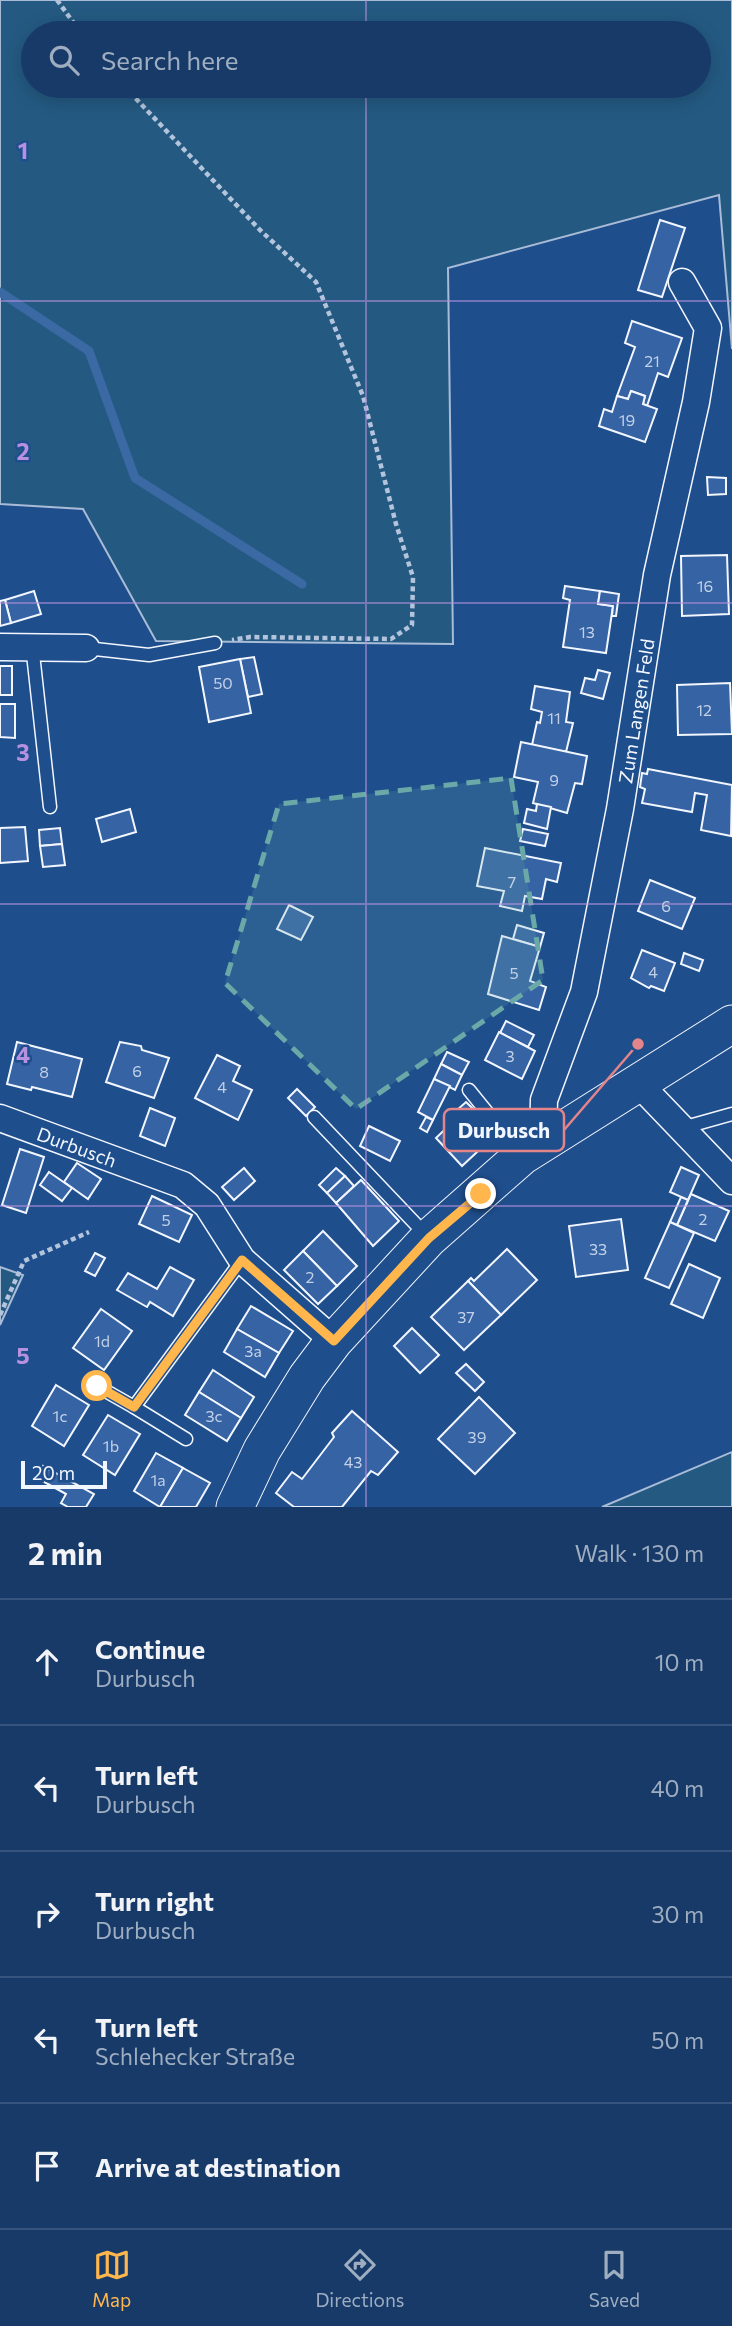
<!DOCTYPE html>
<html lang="en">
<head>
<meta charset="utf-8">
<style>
	body { margin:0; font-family:Commissioner,sans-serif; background:#244571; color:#f1f3f6 }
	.scale { position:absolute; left:21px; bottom:18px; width:86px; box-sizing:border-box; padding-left:7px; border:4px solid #f2f6ff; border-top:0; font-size:19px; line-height:24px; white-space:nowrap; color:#f2f6ff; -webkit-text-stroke:5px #1f4e8c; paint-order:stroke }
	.stop { position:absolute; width:21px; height:21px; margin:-16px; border:5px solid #ffb74d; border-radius:50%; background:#fff }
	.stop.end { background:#ffb74d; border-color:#fff; box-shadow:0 2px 7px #0008 }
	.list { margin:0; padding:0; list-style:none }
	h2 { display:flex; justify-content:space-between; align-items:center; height:91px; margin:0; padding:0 28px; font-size:30px }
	h2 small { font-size:23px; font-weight:400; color:#9eadc0 }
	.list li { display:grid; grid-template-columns:46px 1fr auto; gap:21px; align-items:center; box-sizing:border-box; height:126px; padding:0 28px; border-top:2px solid #36547d }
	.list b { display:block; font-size:26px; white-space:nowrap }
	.list p { margin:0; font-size:23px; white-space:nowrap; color:#9eadc0 }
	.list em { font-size:23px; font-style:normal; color:#9eadc0 }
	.icon { flex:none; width:38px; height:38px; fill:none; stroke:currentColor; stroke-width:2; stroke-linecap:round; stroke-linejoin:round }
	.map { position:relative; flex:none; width:732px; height:1507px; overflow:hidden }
	.search { position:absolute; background:#173a69; box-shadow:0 4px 18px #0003; left:21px; right:21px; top:21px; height:77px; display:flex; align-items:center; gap:18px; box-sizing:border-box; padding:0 24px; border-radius:38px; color:#9eadc0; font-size:26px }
	.sheet { height:721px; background:#173a69 }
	nav { display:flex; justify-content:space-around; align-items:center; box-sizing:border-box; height:98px; border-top:2px solid #36547d; background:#173a69; font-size:19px; color:#9eadc0 }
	nav a { display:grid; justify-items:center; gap:4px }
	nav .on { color:#ffb74d }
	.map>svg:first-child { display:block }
	.green { fill:#245a82; stroke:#a8bbd7; stroke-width:2; fill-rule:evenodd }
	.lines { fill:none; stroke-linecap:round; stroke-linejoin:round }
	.stream { stroke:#3b69a3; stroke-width:9 }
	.building { fill:#3563a3; stroke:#f2f6ff; stroke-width:2 }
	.service-casing { stroke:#f2f6ff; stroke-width:15 }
	.minor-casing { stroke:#f2f6ff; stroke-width:29 }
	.secondary-casing { stroke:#f2f6ff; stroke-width:39 }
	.path { stroke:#b3c4dc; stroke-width:4.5; stroke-dasharray:5 3.5; stroke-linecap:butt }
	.service { stroke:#1f4e8c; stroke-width:12 }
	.minor { stroke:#1f4e8c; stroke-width:26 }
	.secondary { stroke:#1f4e8c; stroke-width:37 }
	.route { stroke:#ffb74d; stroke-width:9 }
	.marked { fill:#6aa9a8; fill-opacity:0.2; stroke:#6aa9a8; stroke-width:5; stroke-dasharray:14 9; stroke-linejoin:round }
	.grid { fill:none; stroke:#b691df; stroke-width:2; stroke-opacity:0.55 }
	.labels { text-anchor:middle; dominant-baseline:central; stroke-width:5; stroke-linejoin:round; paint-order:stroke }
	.number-label { font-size:16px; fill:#c3d1e8 }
	.street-label { font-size:19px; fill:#f2f6ff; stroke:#1f4e8c }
	.grid-label { font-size:23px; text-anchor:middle; font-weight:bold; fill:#b691df; stroke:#1f4e8c; stroke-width:5; stroke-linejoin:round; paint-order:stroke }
	.leader { fill:none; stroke:#e38589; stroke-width:2.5 }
	.callout-dot { fill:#e38589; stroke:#1f4e8c; stroke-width:2.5 }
	.callout { fill:#1f4e8c; stroke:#e38589; stroke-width:2.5 }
	.callout-label { font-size:21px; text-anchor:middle; font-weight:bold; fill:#f2f6ff }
</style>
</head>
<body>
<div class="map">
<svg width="732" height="1507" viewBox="0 0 732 1507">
	<rect width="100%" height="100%" fill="#1f4e8c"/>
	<g class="green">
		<path d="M0 0H732V349L719 195 448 268 453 644 156 641 83 509 0 504ZM33 33H699V86H33Z"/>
		<polygon points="0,1267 23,1275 0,1325"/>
		<polygon points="732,1452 732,1507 602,1507"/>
	</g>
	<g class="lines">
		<polyline class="stream" points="0,292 89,351 135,478 302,584"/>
	</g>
	<g class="building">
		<polygon points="660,220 685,228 662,297 638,290"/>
		<polygon points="632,321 682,338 668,377 658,373 647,406 643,404 645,396 631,391 628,399 617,396 635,347 625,343"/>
		<polygon points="631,391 645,396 643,404 657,409 645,442 599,426 604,409 612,412 617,396 628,399"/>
		<polygon points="707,477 726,478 726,494 708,495"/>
		<polygon points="727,555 729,614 682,616 681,556"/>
		<polygon points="565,586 600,591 598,604 613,606 606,653 563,647 570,600 563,598"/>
		<polygon points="34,591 41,614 11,623 5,600"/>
		<polygon points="600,591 619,594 616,616 612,616 613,606 598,604"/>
		<polygon points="5,600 11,623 0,626 0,601"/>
		<polygon points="254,657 262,694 248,697 240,659"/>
		<polygon points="240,659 251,713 209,722 199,667"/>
		<rect x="0" y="666" width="12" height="29"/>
		<polygon points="598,670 610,673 603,699 581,693 585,678 595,680"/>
		<polygon points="730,683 732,734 678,735 677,685"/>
		<polygon points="535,686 570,692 566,722 573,723 566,752 532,745 537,722 540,723 542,712 531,709"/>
		<polygon points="0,704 15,704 15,738 0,737"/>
		<polygon points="521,742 587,756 582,784 575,783 567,813 533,803 538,782 514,777"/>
		<polygon points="648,769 732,785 731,836 701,830 707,795 695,793 692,812 642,803 645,789 640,787 642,773 647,774"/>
		<polygon points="537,804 551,807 547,829 524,823 527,809 536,811"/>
		<polygon points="130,809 136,832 102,842 96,819"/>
		<polygon points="25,827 28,861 0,863 0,828"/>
		<polygon points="60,828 62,844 40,846 39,830"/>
		<polygon points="523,829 548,834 545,846 520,841"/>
		<polygon points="62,844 65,865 43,867 40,846"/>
		<polygon points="485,848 561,863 557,882 546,879 542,899 525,896 522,911 500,906 504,891 477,886"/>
		<polygon points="650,880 695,898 682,929 638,911"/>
		<polygon points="289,905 313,917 301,940 277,929"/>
		<polygon points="517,925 544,933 540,947 513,939"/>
		<polygon points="502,936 540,947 530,981 546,987 539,1010 488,994"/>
		<polygon points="642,950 675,963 664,991 651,986 649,988 631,978"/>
		<polygon points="684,953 703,960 699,971 681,964"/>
		<polygon points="506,1021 534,1035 528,1047 500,1033"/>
		<polygon points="499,1032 535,1051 522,1079 485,1060"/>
		<polygon points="17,1042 82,1059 72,1097 32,1087 31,1090 7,1084"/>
		<polygon points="120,1042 141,1046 142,1050 169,1058 154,1098 106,1082"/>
		<polygon points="447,1052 469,1062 462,1075 441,1064"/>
		<polygon points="217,1055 240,1066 233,1081 252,1090 238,1120 195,1098"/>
		<polygon points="441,1064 462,1075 455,1090 434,1079"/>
		<polygon points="434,1079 450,1086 433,1120 418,1112"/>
		<polygon points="297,1089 315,1107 306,1116 288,1098"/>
		<polygon points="466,1102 488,1123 481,1129 490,1140 462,1166 436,1138 461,1114 457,1110"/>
		<polygon points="150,1108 175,1118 165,1146 140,1136"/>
		<polygon points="426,1117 433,1120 427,1132 420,1128"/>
		<polygon points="369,1126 400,1141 390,1161 360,1146"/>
		<polygon points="20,1149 44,1157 26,1213 2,1205"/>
		<polygon points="77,1163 101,1179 88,1199 64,1182"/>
		<polygon points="681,1167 699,1175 688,1200 670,1192"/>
		<polygon points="244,1168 255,1181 234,1200 222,1187"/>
		<polygon points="336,1168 345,1176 327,1193 319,1185"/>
		<polygon points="49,1172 72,1188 62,1201 40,1185"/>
		<polygon points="345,1176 354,1186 336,1203 327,1193"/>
		<polygon points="361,1180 399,1221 373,1246 336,1203"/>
		<polygon points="691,1194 729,1211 715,1241 677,1225"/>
		<polygon points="152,1196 192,1215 179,1242 139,1224"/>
		<polygon points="681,1197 688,1200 677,1225 670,1222"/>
		<polygon points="621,1219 628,1270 576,1277 569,1226"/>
		<polygon points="670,1222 694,1233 669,1288 645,1278"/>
		<polygon points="323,1231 357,1266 337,1286 303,1251"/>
		<polygon points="507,1249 537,1280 501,1315 468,1281 471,1278 474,1281"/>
		<polygon points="303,1251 337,1286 318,1304 284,1270"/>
		<polygon points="95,1253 105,1258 95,1276 85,1271"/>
		<polygon points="689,1264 720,1278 703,1318 671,1304"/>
		<polygon points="170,1267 194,1280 173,1316 150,1302 147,1307 117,1290 128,1273 157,1289"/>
		<polygon points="468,1281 501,1315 464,1350 431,1317"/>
		<polygon points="251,1306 293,1331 279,1353 237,1329"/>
		<polygon points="101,1309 132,1331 104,1370 73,1348"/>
		<polygon points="412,1328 439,1355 420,1373 394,1346"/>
		<polygon points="237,1329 279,1353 265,1377 224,1352"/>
		<polygon points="466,1364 484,1382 475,1391 456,1373"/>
		<polygon points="213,1370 254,1397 241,1418 199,1392"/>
		<polygon points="56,1385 89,1405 64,1446 32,1426"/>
		<polygon points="199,1392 241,1418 227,1441 185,1415"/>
		<polygon points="479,1397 515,1433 475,1474 438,1439"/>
		<polygon points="352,1411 398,1452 378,1475 371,1471 342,1507 294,1507 276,1493 292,1472 302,1479 334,1437 332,1433"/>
		<polygon points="108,1415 140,1434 115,1475 83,1455"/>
		<polygon points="156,1453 183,1468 160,1507 134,1491"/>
		<polygon points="43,1466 94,1494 86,1507 68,1507 61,1503 66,1494 37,1478"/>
		<polygon points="183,1468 210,1483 196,1507 160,1507"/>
	</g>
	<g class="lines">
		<g class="service-casing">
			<g id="service">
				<polyline points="32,645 50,807"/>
				<polyline points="86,648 149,655 215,643"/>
				<polyline points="469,1090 520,1153"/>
				<polyline points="314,1117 427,1236"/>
				<polyline points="682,1128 732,1114"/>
				<polyline points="97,1386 134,1407"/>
				<polyline points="186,1439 134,1407 242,1260"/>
			</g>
		</g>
		<g class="minor-casing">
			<g id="minor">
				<polyline points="0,647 86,648"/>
				<polyline points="639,1084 732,1181"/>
				<path id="s1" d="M0 1118 183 1185 207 1205 242 1260 334 1341"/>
				<path id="s2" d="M543 1142 544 1100 584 992 620 809 657 575 696 402 708 328 682 282"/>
			</g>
		</g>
		<g class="secondary-casing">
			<polyline id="secondary" points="235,1507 262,1450 307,1377 334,1341 429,1238 522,1156 732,1024"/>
		</g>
		<g class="path">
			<polyline points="57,0 81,33"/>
			<polyline points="124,86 260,230 316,282 363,396 396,524 413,577 412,625 391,639 250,637 232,640"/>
			<polyline points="0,1315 24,1261 89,1232"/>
		</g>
		<use href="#service" class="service"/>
		<use href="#minor" class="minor"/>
		<use href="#secondary" class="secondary"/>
	</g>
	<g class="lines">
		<polyline class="route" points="97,1386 134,1407 242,1260 334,1341 429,1238 481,1194"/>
	</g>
	<path class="marked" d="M511 778 543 980 356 1109 225 983 279 804Z"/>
	<path class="grid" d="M366 0V33M366 86V1507M0 301H732M0 603H732M0 904H732M0 1206H732"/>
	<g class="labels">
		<g class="number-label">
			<text x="652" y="360">21</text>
			<text x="627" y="419">19</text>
			<text x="705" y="585">16</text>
			<text x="587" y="631">13</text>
			<text x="223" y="682">50</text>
			<text x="704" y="709">12</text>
			<text x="554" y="717">11</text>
			<text x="554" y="779">9</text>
			<text x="512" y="881">7</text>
			<text x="666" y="905">6</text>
			<text x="653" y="971">4</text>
			<text x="514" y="972">5</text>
			<text x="510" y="1055">3</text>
			<text x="137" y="1070">6</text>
			<text x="44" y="1071">8</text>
			<text x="222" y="1086">4</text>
			<text x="703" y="1218">2</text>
			<text x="166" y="1219">5</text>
			<text x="598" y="1248">33</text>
			<text x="310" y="1276">2</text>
			<text x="466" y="1316">37</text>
			<text x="102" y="1340">1d</text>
			<text x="253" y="1350">3a</text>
			<text x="60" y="1415">1c</text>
			<text x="214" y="1415">3c</text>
			<text x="477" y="1436">39</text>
			<text x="111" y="1445">1b</text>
			<text x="353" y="1461">43</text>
			<text x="158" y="1479">1a</text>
		</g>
		<g class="street-label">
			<text stroke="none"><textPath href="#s2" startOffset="443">Zum Langen Feld</textPath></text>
			<text stroke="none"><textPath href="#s1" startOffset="82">Durbusch</textPath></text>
		</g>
	</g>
	<g class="grid-label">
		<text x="23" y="159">1</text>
		<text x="23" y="460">2</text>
		<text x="23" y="761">3</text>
		<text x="23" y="1063">4</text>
		<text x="23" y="1364">5</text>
	</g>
	<path class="leader" d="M638 1044L564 1130"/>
	<circle class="callout-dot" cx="638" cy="1044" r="7"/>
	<rect class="callout" x="444" y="1109" width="120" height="42" rx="7"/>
	<g class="callout-label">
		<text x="504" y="1138">Durbusch</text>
	</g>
</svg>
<div class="scale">20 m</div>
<div class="stop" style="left:97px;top:1386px"></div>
<div class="stop end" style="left:481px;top:1194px"></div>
<div class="search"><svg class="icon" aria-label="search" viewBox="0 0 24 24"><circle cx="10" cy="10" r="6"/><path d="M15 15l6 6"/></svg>Search here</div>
</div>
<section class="sheet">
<h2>2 min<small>Walk · 130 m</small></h2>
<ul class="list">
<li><svg class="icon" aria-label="ahead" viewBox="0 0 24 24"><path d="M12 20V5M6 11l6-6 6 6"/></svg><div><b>Continue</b><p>Durbusch</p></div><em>10 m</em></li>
<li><svg class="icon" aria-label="left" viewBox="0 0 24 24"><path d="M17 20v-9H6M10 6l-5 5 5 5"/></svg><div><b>Turn left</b><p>Durbusch</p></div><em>40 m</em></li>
<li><svg class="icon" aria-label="right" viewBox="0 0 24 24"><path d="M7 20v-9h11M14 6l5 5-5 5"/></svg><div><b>Turn right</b><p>Durbusch</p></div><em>30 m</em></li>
<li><svg class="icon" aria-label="left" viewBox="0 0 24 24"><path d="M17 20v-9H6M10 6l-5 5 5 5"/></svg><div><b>Turn left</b><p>Schlehecker Straße</p></div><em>50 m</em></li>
<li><svg class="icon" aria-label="arrive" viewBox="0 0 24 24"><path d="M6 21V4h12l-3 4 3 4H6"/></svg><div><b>Arrive at destination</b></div></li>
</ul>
</section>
<nav>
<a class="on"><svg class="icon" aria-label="map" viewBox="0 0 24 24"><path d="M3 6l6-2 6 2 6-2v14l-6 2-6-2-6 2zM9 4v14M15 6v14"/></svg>Map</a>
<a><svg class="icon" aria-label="directions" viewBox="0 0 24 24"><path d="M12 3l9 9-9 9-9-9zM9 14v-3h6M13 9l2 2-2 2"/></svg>Directions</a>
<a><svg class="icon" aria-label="saved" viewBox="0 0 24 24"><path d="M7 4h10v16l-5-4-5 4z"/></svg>Saved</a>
</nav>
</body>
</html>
